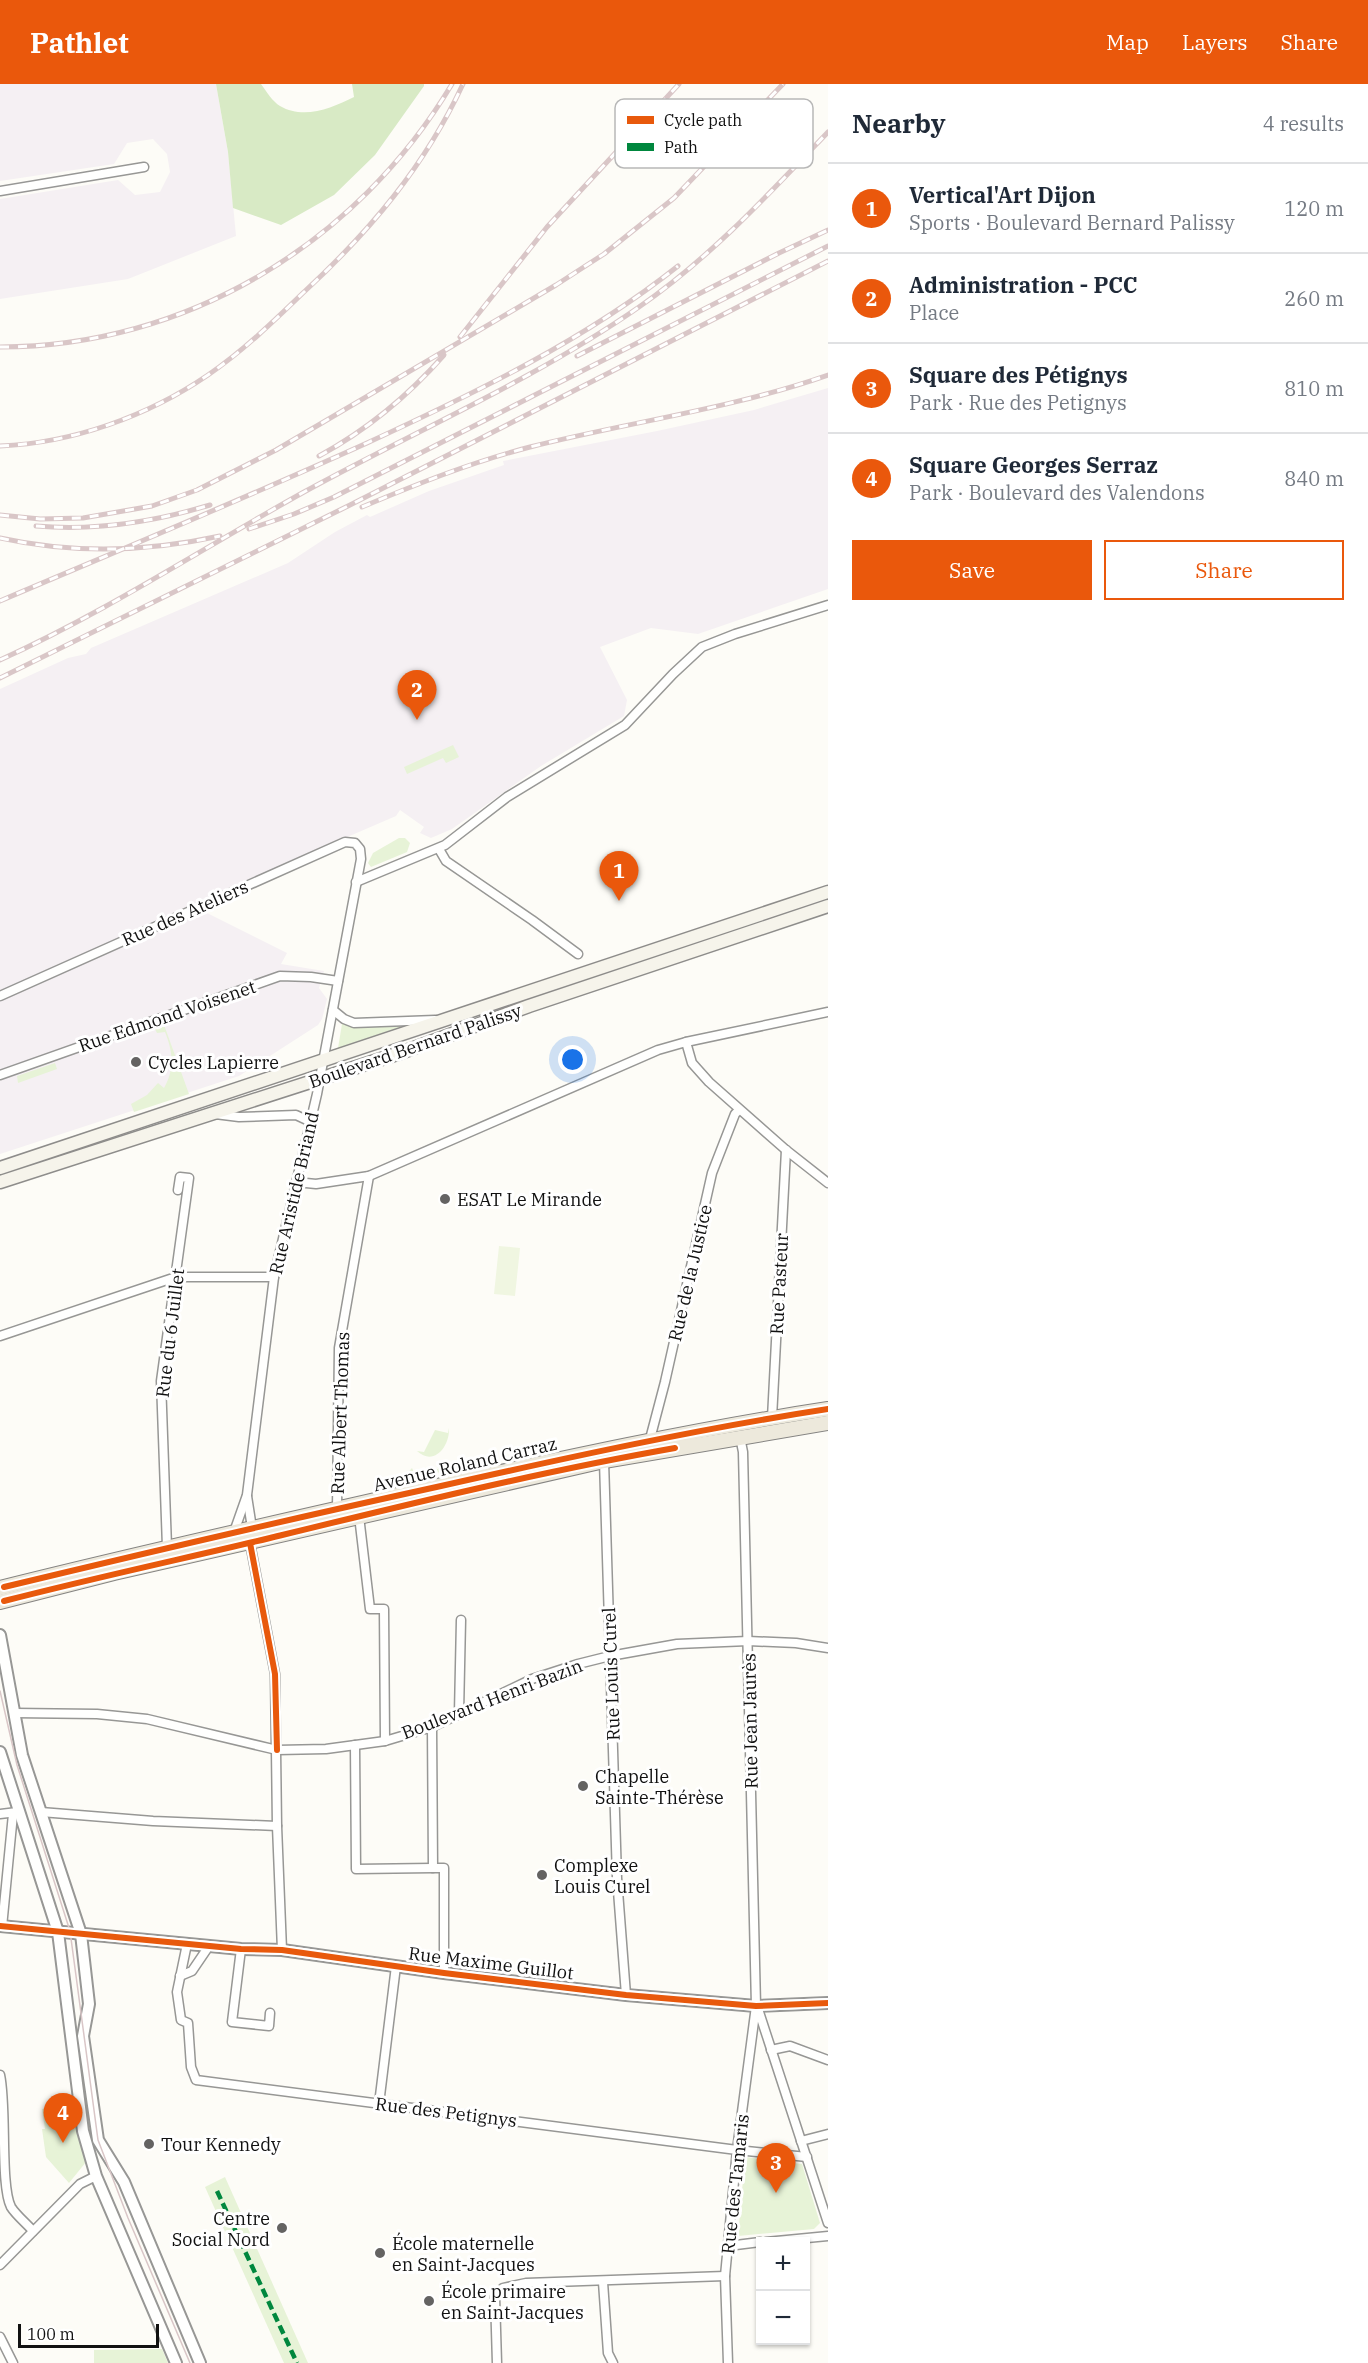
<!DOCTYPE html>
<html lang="en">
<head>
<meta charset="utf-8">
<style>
	body { margin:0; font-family:"IBM Plex Serif",serif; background:#f2f2f3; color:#1f2937 }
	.controls { position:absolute; right:18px; bottom:18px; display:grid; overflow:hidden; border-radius:0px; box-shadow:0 2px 4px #0004 }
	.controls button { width:54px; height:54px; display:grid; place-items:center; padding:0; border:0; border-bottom:2px solid #e0e1e3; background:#fff; color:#1f2937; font:30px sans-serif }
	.scale { position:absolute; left:18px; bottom:15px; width:141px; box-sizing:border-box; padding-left:6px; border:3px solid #111; border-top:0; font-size:16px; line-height:21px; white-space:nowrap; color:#111; -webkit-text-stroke:4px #fff; paint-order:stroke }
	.you { position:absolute; left:573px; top:976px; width:21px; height:21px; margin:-15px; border:4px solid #fff; border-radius:50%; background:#1a73e8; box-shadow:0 0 0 9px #1a73e833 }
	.badge { display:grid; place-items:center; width:39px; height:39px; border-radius:50%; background:#ea580c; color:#fff; font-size:20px; font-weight:700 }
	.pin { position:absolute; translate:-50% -50px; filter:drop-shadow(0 2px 3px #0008) }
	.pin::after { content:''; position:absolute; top:32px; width:21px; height:18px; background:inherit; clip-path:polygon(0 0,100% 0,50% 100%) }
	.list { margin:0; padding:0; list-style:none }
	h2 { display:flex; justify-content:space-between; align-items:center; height:78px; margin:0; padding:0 24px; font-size:26px }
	h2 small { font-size:20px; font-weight:400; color:#747a83 }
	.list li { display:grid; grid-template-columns:39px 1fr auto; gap:18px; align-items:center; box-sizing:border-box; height:90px; padding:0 24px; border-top:2px solid #e0e1e3 }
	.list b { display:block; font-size:22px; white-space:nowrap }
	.list p { margin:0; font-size:20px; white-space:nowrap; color:#747a83 }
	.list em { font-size:20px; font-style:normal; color:#747a83 }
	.actions { display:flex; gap:12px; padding:18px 24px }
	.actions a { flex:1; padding:14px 0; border:2px solid #ea580c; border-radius:0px; text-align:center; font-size:21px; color:#ea580c }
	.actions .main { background:#ea580c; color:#fff }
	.map { position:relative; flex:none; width:828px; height:2279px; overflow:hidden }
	header { display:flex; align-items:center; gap:36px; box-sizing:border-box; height:84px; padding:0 30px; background:#ea580c; color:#fff }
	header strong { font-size:28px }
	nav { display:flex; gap:33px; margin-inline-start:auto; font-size:21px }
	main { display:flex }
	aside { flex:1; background:#fff }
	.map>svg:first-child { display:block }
	.industrial { fill:#f5f0f3 }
	.green { fill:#e7f3d7 }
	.forest { fill:#d8eac5 }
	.pitch { fill:#f0f6e1 }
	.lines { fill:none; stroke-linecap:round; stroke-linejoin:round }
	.minor-casing { stroke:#979795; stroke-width:11 }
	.tertiary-casing { stroke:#979795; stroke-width:14 }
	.secondary-casing { stroke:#8e8d8b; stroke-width:15 }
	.primary-casing { stroke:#858482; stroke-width:16 }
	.minor { stroke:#fffffe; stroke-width:8 }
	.tertiary { stroke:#fffffe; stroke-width:10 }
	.secondary { stroke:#f6f4eb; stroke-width:12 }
	.primary { stroke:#ede9dc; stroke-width:14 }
	.tram { stroke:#d9c6c7; stroke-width:1.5 }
	.rail-casing { stroke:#d9c6c7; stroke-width:5 }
	.rail { stroke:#fff; stroke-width:3; stroke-dasharray:9; stroke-linecap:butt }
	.quiet { stroke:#00873e; stroke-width:4.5; stroke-dasharray:9 4.5; stroke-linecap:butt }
	.cycleway-casing { stroke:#fff; stroke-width:10 }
	.cycleway { stroke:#e8590c; stroke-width:6 }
	.poi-dot { fill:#646362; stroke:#fff; stroke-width:2 }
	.labels { text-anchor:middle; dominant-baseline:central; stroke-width:6; stroke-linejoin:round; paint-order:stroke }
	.street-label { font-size:18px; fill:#111; stroke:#fff }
	.poi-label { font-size:18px; fill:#111; stroke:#fff; text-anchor:start }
	.key { fill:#fff; stroke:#b8b8b8; stroke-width:1.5 }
	.key-label { font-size:16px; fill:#111 }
</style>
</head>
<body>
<header>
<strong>Pathlet</strong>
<nav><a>Map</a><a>Layers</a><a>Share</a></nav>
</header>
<main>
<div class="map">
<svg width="828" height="2279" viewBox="0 0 828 2279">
	<rect width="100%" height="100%" fill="#fdfcf7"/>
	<g class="industrial">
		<polygon points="0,0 216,0 228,68 236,152 128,195 0,215 0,115 118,96 135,111 160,108 170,88 167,70 153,55 127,59 114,80 0,97"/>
		<polygon points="828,304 828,505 698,550 651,544 600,563 627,616 624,632 541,682 452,745 431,754 420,749 424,743 400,726 396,732 201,816 205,828 287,869 281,880 324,887 319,904 327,915 322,935 318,941 239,992 0,1070 0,605 68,574 86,570 91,564 288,479 335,448 367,431 370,433 429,407 504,381 503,377 657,347 754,326"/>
	</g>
	<g class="green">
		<polygon points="453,661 459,673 446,679 443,674 407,690 404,683"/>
		<polygon points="399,754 405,754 410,759 407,768 371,783 368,779 373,769"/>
		<path d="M163 938 189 1010 134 1028 131 1020 147 1011 158 999 164 1004C175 985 173 968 165 948L157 949 154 943Z"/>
		<polygon points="342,940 404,942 338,964"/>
		<polygon points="55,979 57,985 18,999 17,992"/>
		<path d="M449 1344C450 1362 434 1383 417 1367L424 1368 435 1346 448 1349Z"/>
		<polygon points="440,1377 449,1382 449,1386 405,1396 404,1393 412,1384 415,1391 438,1385 437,1378"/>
		<polygon points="74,2021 86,2078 69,2099 46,2073 42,2045 45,2045 42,2025"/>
		<polygon points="745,2073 802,2080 820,2139 814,2145 738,2152"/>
		<polygon points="225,2093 308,2279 284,2279 205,2103"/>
		<polygon points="162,2265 168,2279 94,2279 94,2266"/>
	</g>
	<path class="forest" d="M216 0H261C266 7 273 18 280 22 304 36 332 24 354 13L352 0H424V2L375 71 334 111 281 141 233 124 228 68Z"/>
	<polygon class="pitch" points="499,1162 520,1164 515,1212 494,1210"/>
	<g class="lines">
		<g class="minor-casing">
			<g id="minor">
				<polyline points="0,107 144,83"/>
				<polyline points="439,765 446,777 532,836 578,870"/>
				<polyline points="356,798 445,761 507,713 625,641 673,590 702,563 735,550 828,521"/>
				<polyline points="0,912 345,758 355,759 360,765 361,775 317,1010 274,1193 247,1411 234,1448"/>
				<polyline points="333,926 344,935 354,939 435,936"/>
				<polyline points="686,958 692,979 709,998 786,1066 828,1099"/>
				<polyline points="0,991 280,892 311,893 338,897"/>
				<polyline points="215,1030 239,1033 296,1031 311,1038"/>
				<polyline points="296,1098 316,1100 369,1092 658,966 686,958 828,928"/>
				<polyline points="0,1252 176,1193 274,1193"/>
				<polyline points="772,1334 786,1066"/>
				<polyline points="650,1355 665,1298 712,1089 735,1030 739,1026"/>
				<polyline points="604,1377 617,1794 626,1911"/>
				<polyline points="247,1412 252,1444"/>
				<polyline points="337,1425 339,1264 369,1092"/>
				<polyline points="359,1432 370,1525 384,1525 385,1657"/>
				<polyline points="250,1459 275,1590 277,1742 282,1866"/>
				<polyline points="167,1463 161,1297 189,1094 180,1093 178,1106"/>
				<polyline points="14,1629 97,1630 147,1635 277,1666 326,1665 385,1657 432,1643 532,1595 578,1580 610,1572 677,1560 748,1557 796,1559 828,1564"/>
				<polyline points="459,1629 461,1536"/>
				<polyline points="432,1643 433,1784 444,1784 444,1889"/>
				<polyline points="355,1661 356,1785 433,1784"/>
				<polyline points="41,1728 153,1737 277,1742"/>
				<polyline points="0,1730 17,1728"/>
				<polyline points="2,1843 13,1730"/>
				<polyline points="187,1860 177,1908 181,1936 188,1939 191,1983 196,1996 737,2066 807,2073"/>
				<polyline points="241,1865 232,1938 269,1942 270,1929"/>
				<polyline points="180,1892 192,1887 209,1862"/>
				<polyline points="758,1925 828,2139"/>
				<polyline points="771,1966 790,1962 828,1976"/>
				<path d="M0 1991C7 2023 0 2101 11 2123 16 2131 26 2139 33 2147"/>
				<polyline points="379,2020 396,1882"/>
				<polyline points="801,2057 828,2050"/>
				<polyline points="766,2158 828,2152"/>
				<polyline points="728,2162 760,2158"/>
				<polyline points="0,2181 80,2100 96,2092"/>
				<polyline points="603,2198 608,2269 613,2279"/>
				<polyline points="0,2253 13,2279"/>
				<polyline points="497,2279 495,2213 503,2204 526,2199 725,2192"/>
				<polyline points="728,2279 725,2192 737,2066 756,1922 743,1368 740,1353"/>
			</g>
		</g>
		<g class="tertiary-casing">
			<g id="tertiary">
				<polyline points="0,1551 22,1671 81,1850 89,1920 83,1952 98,2056 124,2098 200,2279"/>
				<polyline points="0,1668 58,1848 83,2047 96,2092 176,2279"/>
				<polyline points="0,1842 241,1865 282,1866 444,1889 626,1911 756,1922 828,1919"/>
			</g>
		</g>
		<g class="secondary-casing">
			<g id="secondary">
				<polyline points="0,1084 828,808"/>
				<polyline points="0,1098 403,968 529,922 828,822"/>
			</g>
		</g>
		<g class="primary-casing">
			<g id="primary">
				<path d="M0 1504C139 1469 279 1438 419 1406 555 1376 690 1346 828 1325"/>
				<polyline points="0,1518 114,1489 604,1377 828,1339"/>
			</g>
		</g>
		<use href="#minor" class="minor"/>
		<use href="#tertiary" class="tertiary"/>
		<use href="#secondary" class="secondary"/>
		<use href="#primary" class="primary"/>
		<polyline class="tram" points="0,1607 17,1681 70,1847 98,2056 128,2134 190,2279"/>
		<g class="rail-casing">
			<g id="rail">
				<polyline points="460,253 547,143 679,0"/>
				<path d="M0 263C187 263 357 159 452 0"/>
				<polyline points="577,272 779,169 828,146"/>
				<path d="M0 362C73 359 148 332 208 291 243 267 274 237 304 208 370 147 425 82 463 0"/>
				<path d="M319 372C367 346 408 312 444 271"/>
				<path d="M362 423C417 400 472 378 530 363 629 338 731 325 828 291"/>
				<polyline points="0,431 40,435 83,434 152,422 197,406 276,366 556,201 604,170 674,114 783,0"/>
				<path d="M36 442C94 447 154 438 210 421"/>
				<polyline points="249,445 294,430 334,413 828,162"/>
				<path d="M0 454C73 470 147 468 220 452"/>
				<path d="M0 517C122 465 246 414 367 359 475 309 585 256 678 182"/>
				<path d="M0 576C106 528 203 464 304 408 415 347 534 296 639 223 710 174 769 110 828 48"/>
				<polyline points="0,594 350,421 828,177"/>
			</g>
		</g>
		<use href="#rail" class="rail"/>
		<polyline class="quiet" points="217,2107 297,2279"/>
		<g class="cycleway-casing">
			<g id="cycleway">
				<polyline points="250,1459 275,1590 277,1666"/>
				<path d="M4 1503C149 1468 295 1434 441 1402 570 1373 698 1345 828 1325"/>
				<path d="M4 1517C93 1494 182 1475 270 1454 405 1421 539 1388 675 1364"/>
				<polyline points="0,1842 241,1865 282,1866 444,1889 626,1911 756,1922 828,1919"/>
			</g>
		</g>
		<use href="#cycleway" class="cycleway"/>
	</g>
	<g class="poi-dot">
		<circle cx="136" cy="978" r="6"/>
		<circle cx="445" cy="1115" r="6"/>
		<circle cx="583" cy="1702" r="6"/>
		<circle cx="542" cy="1791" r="6"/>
		<circle cx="149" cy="2060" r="6"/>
		<circle cx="282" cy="2144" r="6"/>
		<circle cx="380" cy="2169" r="6"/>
		<circle cx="429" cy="2217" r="6"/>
	</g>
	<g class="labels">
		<g class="street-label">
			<text transform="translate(185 829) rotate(-24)">Rue des Ateliers</text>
			<text transform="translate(167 932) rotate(-19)">Rue Edmond Voisenet</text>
			<text transform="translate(415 962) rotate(-19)">Boulevard Bernard Palissy</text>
			<text transform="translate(294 1109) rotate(-77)">Rue Aristide Briand</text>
			<text transform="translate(690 1189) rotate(-77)">Rue de la Justice</text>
			<text transform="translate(779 1200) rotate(-87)">Rue Pasteur</text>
			<text transform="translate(170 1249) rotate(-83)">Rue du 6 Juillet</text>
			<text transform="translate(340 1329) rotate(-88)">Rue Albert Thomas</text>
			<text transform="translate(465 1380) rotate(-13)">Avenue Roland Carraz</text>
			<text transform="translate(611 1590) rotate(-92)">Rue Louis Curel</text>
			<text transform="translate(492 1615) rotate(-21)">Boulevard Henri Bazin</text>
			<text transform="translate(750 1637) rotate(-91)">Rue Jean Jaurès</text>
			<text transform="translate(491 1879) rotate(7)">Rue Maxime Guillot</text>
			<text transform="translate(446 2028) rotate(7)">Rue des Petignys</text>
			<text transform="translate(735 2100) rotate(-84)">Rue des Tamaris</text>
		</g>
		<g class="poi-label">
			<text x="148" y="978">Cycles Lapierre</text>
			<text x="457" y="1115">ESAT Le Mirande</text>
			<text x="595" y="1692">Chapelle<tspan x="595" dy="21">Sainte-Thérèse</tspan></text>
			<text x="554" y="1781">Complexe<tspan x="554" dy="21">Louis Curel</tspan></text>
			<text x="161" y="2060">Tour Kennedy</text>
			<text x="270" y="2134" text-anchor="end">Centre<tspan x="270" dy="21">Social Nord</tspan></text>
			<text x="392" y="2159">École maternelle<tspan x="392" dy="21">en Saint-Jacques</tspan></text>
			<text x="441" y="2207">École primaire<tspan x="441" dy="21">en Saint-Jacques</tspan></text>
		</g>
	</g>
	<rect x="615" y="15" width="198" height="69" rx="9" class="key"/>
	<rect x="627" y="32" width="27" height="8" fill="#e8590c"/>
	<rect x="627" y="59" width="27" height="8" fill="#00873e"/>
	<g class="key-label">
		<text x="664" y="42">Cycle path</text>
		<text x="664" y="69">Path</text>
	</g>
</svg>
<div class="controls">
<button>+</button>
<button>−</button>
</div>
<div class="scale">100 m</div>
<div class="you"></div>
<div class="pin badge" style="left:619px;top:817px">1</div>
<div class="pin badge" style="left:417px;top:636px">2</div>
<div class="pin badge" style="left:776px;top:2109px">3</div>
<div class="pin badge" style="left:63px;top:2059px">4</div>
</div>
<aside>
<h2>Nearby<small>4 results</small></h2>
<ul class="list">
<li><span class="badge">1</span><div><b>Vertical'Art Dijon</b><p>Sports · Boulevard Bernard Palissy</p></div><em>120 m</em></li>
<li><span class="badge">2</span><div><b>Administration - PCC</b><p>Place</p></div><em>260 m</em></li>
<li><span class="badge">3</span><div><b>Square des Pétignys</b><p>Park · Rue des Petignys</p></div><em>810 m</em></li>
<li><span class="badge">4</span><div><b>Square Georges Serraz</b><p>Park · Boulevard des Valendons</p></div><em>840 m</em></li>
</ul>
<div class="actions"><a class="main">Save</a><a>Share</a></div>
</aside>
</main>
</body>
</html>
